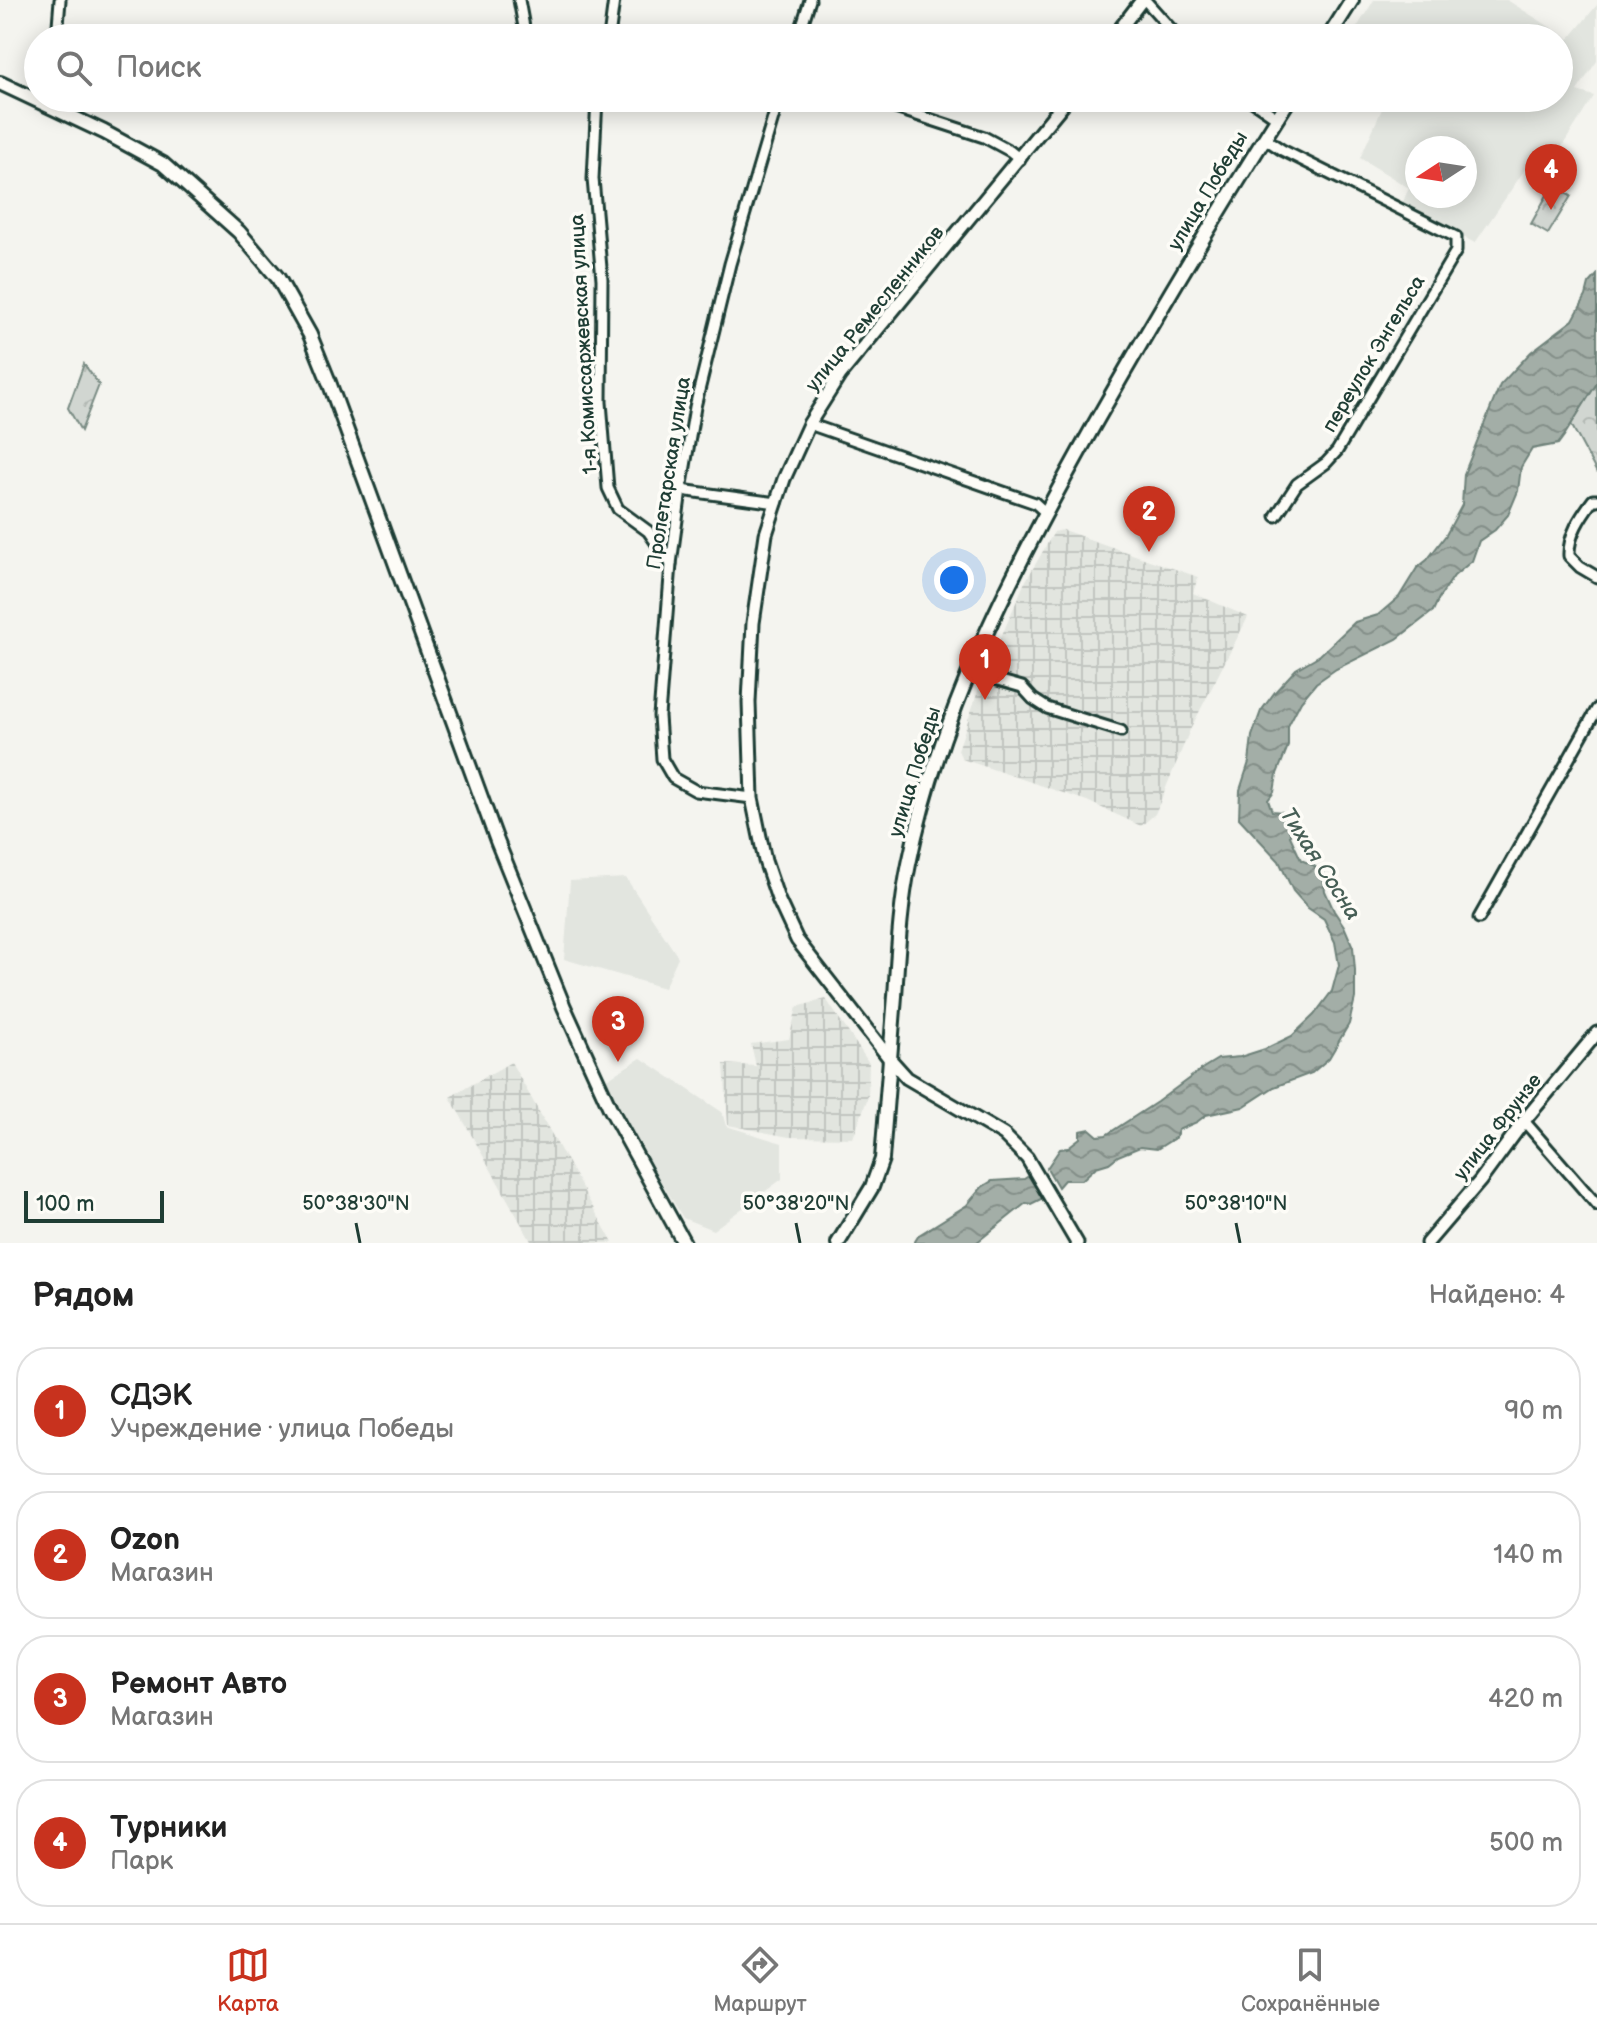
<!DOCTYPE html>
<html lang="ru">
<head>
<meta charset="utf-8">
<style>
	body { margin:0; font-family:"Balsamiq Sans",sans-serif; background:#f6f6f6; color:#222 }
	.compass { position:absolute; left:1405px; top:136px; width:72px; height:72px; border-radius:50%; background:#fff; box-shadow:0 4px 20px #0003; rotate:258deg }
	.scale { position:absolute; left:24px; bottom:20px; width:140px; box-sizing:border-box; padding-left:8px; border:4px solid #1f3d34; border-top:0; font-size:22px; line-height:28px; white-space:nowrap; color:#1f3d34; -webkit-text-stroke:6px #fdfcf7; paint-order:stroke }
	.you { position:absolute; left:954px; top:580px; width:28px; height:28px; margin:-20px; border:6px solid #fff; border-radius:50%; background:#1a73e8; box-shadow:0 0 0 12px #1a73e833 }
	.badge { display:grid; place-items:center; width:52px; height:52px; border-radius:50%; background:#c8321e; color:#fff; font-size:26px; font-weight:700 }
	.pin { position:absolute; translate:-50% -66px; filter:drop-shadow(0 2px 4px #0008) }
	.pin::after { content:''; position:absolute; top:42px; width:28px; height:24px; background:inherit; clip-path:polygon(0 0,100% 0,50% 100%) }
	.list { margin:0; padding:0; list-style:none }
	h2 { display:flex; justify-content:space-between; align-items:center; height:104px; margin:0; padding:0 32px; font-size:34px }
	h2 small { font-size:26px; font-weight:400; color:#767676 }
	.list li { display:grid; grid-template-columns:52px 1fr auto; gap:24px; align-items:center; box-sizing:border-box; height:128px; margin:0 16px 16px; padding:0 16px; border:2px solid #e0e0e0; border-radius:32px }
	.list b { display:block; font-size:30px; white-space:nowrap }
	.list p { margin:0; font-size:26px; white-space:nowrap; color:#767676 }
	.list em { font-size:26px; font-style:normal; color:#767676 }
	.icon { flex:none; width:44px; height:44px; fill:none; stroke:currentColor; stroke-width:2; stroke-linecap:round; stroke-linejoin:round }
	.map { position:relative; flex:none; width:1597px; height:1243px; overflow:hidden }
	.search { position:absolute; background:#fff; box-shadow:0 4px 20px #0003; left:24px; right:24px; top:24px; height:88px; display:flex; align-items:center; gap:20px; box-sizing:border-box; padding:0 28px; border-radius:44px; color:#767676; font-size:30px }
	.sheet { height:680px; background:#fff }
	nav { display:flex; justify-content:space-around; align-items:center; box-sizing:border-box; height:112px; border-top:2px solid #e0e0e0; background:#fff; font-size:22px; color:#767676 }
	nav a { display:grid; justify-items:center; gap:4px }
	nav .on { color:#c8321e }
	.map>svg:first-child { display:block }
	.built { fill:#e2e5df; fill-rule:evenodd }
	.industrial { fill:url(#industrial-grid) }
	.park { fill:url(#park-crowns); stroke:#788a82; stroke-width:2 }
	.water { fill:url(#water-waves); stroke:#6e8179; stroke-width:2 }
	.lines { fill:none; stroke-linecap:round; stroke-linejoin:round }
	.minor-casing { stroke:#1f3d34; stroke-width:15 }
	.tertiary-casing { stroke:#1f3d34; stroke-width:17 }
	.secondary-casing { stroke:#1f3d34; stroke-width:18 }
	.minor { stroke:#fdfcf7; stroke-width:9 }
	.tertiary { stroke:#fdfcf7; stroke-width:11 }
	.secondary { stroke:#fdfcf7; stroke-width:12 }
	.ticks { fill:none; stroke:#1f3d34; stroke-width:3 }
	.labels { text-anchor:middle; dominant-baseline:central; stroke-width:7; stroke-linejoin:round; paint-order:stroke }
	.street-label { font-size:20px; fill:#1f3d34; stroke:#fdfcf7 }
	.water-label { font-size:22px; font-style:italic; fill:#475f56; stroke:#fdfcf7 }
	.ticks-label { font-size:20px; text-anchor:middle; fill:#1f3d34; stroke:#fdfcf7; stroke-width:7; stroke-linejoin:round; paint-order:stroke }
</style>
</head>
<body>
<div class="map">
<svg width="1597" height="1243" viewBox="0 0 1597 1243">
	<defs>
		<pattern id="industrial-grid" width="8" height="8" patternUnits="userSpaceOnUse" patternTransform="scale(2)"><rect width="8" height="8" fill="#e2e5df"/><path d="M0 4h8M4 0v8" fill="none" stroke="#c1c5c0"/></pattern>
		<pattern id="park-crowns" width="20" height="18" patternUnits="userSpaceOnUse" patternTransform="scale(2)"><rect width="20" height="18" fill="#d1d6d1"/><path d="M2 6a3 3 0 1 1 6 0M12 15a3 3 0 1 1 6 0" fill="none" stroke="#b3b9b4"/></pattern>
		<pattern id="water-waves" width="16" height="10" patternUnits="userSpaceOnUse" patternTransform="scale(2)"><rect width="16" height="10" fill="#a3aea7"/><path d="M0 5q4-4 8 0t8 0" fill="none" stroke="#848f89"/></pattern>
	</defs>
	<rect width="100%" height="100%" fill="#f4f4ef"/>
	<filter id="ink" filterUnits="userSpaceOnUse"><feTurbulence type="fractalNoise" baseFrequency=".0125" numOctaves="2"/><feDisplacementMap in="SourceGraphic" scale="16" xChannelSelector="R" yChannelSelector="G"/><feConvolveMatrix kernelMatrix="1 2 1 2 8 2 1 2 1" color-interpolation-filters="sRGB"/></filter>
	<g filter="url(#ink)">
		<g class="built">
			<path d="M1374 0H1507L1569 39 1597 5V61L1577 91 1594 96 1556 156 1538 150 1475 243 1401 206 1409 188 1360 158 1387 98H1559V38H1355L1354 32ZM1417 148H1465V196H1417Z"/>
			<polygon points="626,878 678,957 664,988 564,959 570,881"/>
			<polygon points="641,1058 722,1112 726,1126 782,1143 782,1179 713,1230 683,1218 627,1124 605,1080"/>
		</g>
		<g class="industrial">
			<polygon points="1063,530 1198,577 1193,593 1248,617 1190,730 1155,814 1141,826 1087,801 962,759 958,750 979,688 1024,584 1054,532"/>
			<polygon points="826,999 869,1063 868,1097 853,1138 789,1137 728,1125 724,1064 756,1066 751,1044 789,1039 797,1007"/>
			<polygon points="511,1062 613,1243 532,1243 450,1097"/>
		</g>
		<g class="park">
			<polygon points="1552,186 1571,196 1548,234 1531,224"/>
			<polygon points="84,364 99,385 81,431 68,408"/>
			<polygon points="1597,383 1597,473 1571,424"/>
		</g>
		<g class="water">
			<polygon points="1597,275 1597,383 1564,436 1558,444 1532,449 1521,467 1518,491 1508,515 1495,530 1479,541 1472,561 1454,576 1439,598 1433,611 1397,639 1336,669 1316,683 1301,701 1288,726 1288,746 1277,774 1274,792 1268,800 1272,811 1282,812 1289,819 1290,836 1301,860 1313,865 1323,873 1325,891 1334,911 1344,926 1353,947 1355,970 1355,998 1349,1024 1329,1058 1312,1073 1274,1087 1243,1107 1206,1115 1197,1122 1178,1130 1176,1137 1157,1149 1140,1147 1118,1156 1109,1163 1096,1167 1082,1180 1064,1180 1058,1187 1047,1168 1060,1149 1067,1148 1080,1138 1080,1131 1090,1129 1098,1136 1106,1135 1157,1102 1203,1068 1218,1059 1240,1057 1265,1049 1292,1036 1314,1015 1332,991 1339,965 1335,942 1324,919 1308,908 1293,891 1279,861 1239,818 1240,790 1249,762 1252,736 1261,711 1275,692 1296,669 1320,655 1355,622 1378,615 1399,597 1417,568 1427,560 1446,535 1462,505 1464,474 1500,385 1531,352 1573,320 1586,296 1589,284"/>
			<polygon points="1035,1172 1049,1195 1031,1204 1026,1203 976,1243 914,1243 919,1235 967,1205 982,1187 992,1181 1024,1179"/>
		</g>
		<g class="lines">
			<g class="minor-casing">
				<g id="minor">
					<polyline points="519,0 526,38"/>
					<polyline points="1145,0 1179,38"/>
					<polyline points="57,38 60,0"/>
					<polyline points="609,38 614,0"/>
					<polyline points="798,38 810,0"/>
					<polyline points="597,98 593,179 602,279 601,402 608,488 618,509 648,531 671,564"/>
					<polyline points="865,98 984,137 1010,151 1020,159"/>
					<polyline points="1248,98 1277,118"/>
					<polyline points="1264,138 1282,150 1456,237 1456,251 1337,451 1326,463 1297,484 1276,516"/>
					<polyline points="809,424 1035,503 1045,512"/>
					<polyline points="681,490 777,503"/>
					<path d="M1597 500H1593C1581 516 1568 535 1569 556L1580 567 1597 577"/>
					<polyline points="970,672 1022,687 1033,699 1047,708 1121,731"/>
					<polyline points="752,798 696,791 673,778 662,759 659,716 671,564 681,490 695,407 730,264 779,98"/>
					<polyline points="1479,918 1597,709"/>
					<polyline points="1524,1121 1597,1205"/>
				</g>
			</g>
			<g class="tertiary-casing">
				<g id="tertiary">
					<polyline points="1113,38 1142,0"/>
					<polyline points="1068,98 840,375 809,424 784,479 766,534 753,623 749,702 752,798 765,861 778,899 797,940 889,1058 907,1078 1004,1135 1027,1158 1077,1243"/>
					<polyline points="1427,1243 1480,1181 1524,1121 1597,1033"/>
				</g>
			</g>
			<g class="secondary-casing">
				<g id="secondary">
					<polyline points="1328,38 1352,0"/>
					<polyline points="0,83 104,132 163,164 239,232 278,278 310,335 329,382 497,841 564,1007 610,1108 684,1243"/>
					<path d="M838 1243 872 1187 882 1159C886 1104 891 1050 895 996 898 952 900 907 909 864 940 708 1017 562 1094 425 1157 314 1222 205 1290 98"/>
				</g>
			</g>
			<use href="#minor" class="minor"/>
			<use href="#tertiary" class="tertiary"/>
			<use href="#secondary" class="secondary"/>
		</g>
	</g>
	<path class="ticks" d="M356 1223 360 1243M796 1223 800 1243M1236 1223 1240 1243"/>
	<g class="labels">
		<g class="street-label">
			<text transform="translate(1208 191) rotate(-59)">улица Победы</text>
			<text transform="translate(875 309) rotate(-51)">улица Ремесленников</text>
			<text transform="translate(584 344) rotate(-93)">1-я Комиссаржевская улица</text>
			<text transform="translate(1374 354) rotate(-59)">переулок Энгельса</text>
			<text transform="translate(669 473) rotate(-81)">Пролетарская улица</text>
			<text transform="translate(915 772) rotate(-73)">улица Победы</text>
			<text transform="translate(1498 1127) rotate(-52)">улица Фрунзе</text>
		</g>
		<g class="water-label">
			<text transform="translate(1320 864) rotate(57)">Тихая Сосна</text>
		</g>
	</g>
	<g class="ticks-label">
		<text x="356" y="1210">50°38'30"N</text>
		<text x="796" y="1210">50°38'20"N</text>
		<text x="1236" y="1210">50°38'10"N</text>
	</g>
</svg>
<svg class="compass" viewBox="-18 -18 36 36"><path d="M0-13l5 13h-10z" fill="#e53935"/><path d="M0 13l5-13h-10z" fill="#767676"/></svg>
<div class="scale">100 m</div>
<div class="you"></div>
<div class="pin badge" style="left:985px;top:700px">1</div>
<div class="pin badge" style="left:1149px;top:552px">2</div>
<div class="pin badge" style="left:618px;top:1062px">3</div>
<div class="pin badge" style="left:1551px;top:210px">4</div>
<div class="search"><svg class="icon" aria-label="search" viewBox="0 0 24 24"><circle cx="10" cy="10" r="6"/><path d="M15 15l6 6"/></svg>Поиск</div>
</div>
<section class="sheet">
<h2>Рядом<small>Найдено: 4</small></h2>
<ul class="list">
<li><span class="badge">1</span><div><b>СДЭК</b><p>Учреждение · улица Победы</p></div><em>90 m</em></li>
<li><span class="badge">2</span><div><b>Ozon</b><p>Магазин</p></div><em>140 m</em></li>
<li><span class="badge">3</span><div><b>Ремонт Авто</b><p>Магазин</p></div><em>420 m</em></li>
<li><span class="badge">4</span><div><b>Турники</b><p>Парк</p></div><em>500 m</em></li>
</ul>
</section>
<nav>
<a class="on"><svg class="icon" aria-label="map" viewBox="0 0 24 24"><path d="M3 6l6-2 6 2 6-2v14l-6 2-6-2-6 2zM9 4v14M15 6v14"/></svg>Карта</a>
<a><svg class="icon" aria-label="directions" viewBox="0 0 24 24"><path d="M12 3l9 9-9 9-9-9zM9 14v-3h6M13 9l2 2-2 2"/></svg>Маршрут</a>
<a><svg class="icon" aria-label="saved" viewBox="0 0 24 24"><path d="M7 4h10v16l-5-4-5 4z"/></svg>Сохранённые</a>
</nav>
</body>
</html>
